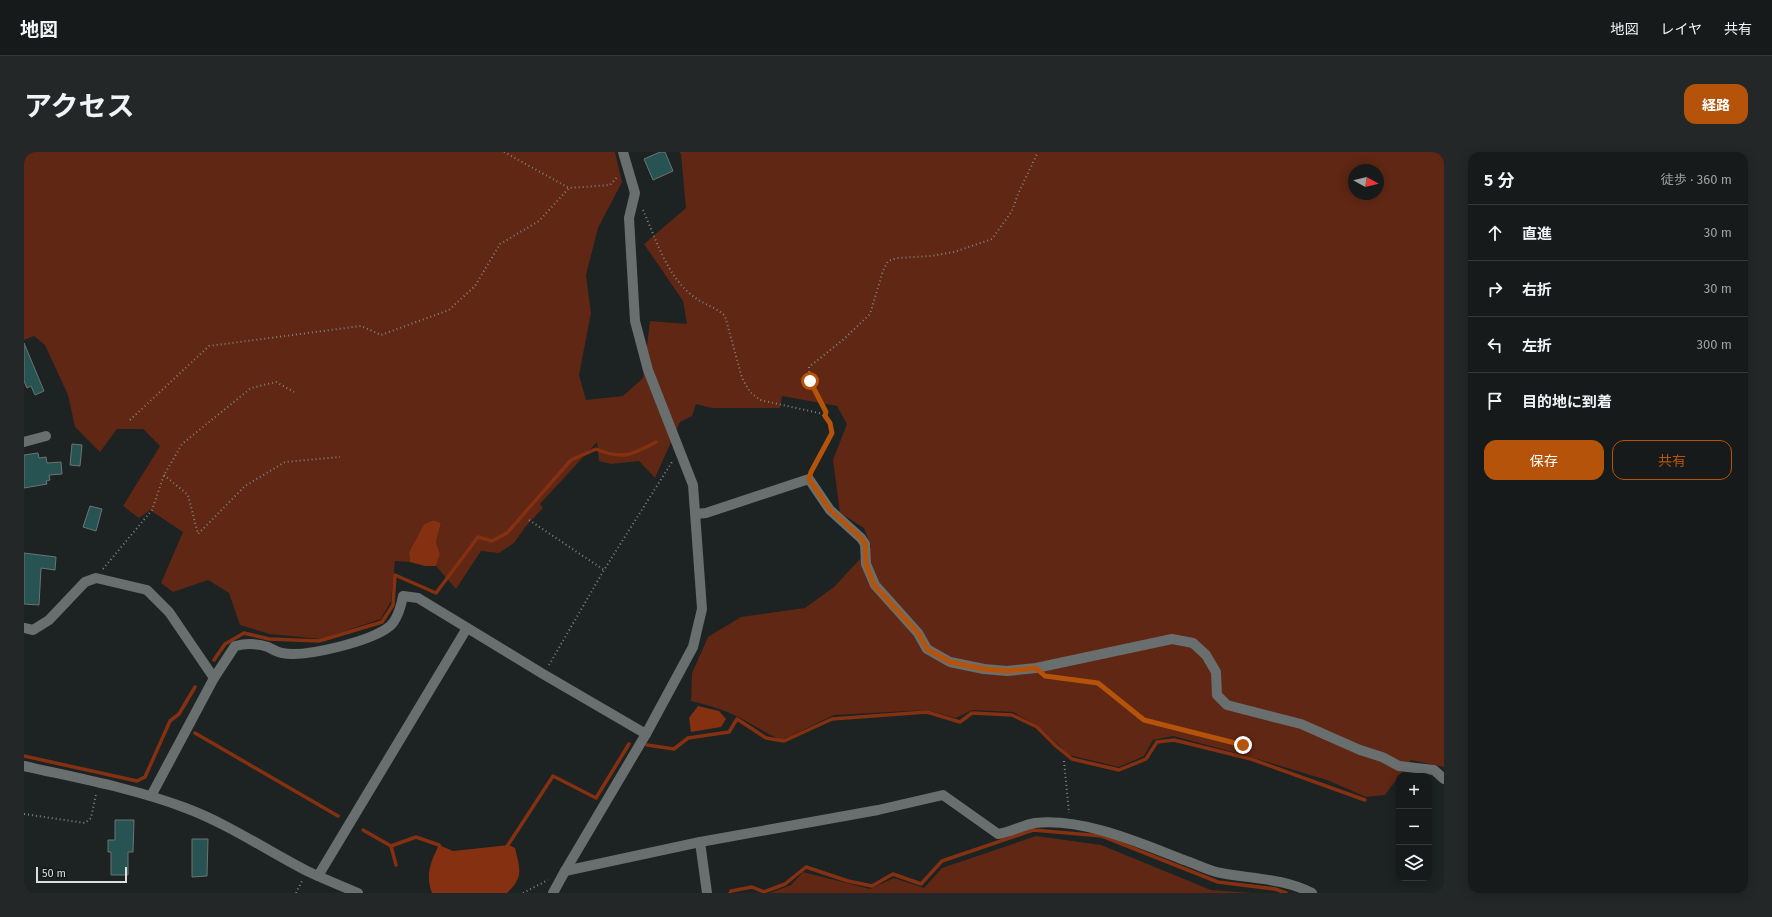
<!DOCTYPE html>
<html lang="ja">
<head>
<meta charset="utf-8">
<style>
	body { margin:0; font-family:"Fira Sans","Noto Sans JP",sans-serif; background:#232727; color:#f1f3f6 }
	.controls { position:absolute; right:12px; bottom:12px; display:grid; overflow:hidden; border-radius:8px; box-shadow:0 2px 10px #0003 }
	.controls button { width:36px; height:36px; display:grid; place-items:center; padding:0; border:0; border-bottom:1px solid #353839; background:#161a1a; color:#f1f3f6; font:20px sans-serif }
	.compass { position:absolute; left:1324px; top:12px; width:36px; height:36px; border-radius:50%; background:#161a1a; box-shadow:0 2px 10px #0003; rotate:98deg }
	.scale { position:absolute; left:12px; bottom:10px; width:91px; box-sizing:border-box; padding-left:4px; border:2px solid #dbdfde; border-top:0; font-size:11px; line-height:14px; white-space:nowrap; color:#dbdfde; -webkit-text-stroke:3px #141918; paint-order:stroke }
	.stop { position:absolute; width:12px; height:12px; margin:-9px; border:3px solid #b45309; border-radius:50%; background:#fff }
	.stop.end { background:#b45309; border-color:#fff; box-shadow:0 1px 4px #0008 }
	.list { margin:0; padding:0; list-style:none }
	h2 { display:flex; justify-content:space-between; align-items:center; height:52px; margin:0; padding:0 16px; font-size:17px }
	h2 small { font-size:13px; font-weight:400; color:#9ea1a2 }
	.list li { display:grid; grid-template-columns:26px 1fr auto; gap:12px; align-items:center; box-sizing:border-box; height:56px; padding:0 16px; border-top:1px solid #353839 }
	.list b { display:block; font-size:15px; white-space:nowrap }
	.list em { font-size:13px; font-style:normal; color:#9ea1a2 }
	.actions { display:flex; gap:8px; padding:12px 16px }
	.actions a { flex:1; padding:9px 0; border:1px solid #b45309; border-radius:12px; text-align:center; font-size:14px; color:#b45309 }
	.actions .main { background:#b45309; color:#fff }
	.icon { flex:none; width:22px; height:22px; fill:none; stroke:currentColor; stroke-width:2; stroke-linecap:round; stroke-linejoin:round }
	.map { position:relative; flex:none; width:1420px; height:741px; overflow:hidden; border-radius:12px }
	header { display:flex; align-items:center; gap:24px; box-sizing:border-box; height:56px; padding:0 20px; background:#161a1a; border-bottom:1px solid #353839 }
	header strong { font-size:19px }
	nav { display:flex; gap:22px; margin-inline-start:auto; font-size:14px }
	.intro { display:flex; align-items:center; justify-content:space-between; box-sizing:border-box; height:96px; padding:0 24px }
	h1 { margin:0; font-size:28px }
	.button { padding:10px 18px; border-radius:12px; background:#b45309; color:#fff; font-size:14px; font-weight:700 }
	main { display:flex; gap:24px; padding:0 24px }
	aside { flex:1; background:#161a1a; border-radius:12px; box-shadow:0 2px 10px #0003 }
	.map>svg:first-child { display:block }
	.green { fill:#5f2714; fill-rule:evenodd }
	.water { fill:#853010 }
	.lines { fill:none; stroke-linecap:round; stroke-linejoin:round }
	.stream { stroke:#853010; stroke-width:3.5 }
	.building { fill:#275452; stroke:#6d7372 }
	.path { stroke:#7f8383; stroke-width:2; stroke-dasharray:1 3; stroke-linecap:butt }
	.minor { stroke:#696e6e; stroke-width:10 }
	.route { stroke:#b45309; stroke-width:5 }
</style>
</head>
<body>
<header>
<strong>地図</strong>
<nav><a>地図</a><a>レイヤ</a><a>共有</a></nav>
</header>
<div class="intro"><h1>アクセス</h1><a class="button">経路</a></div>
<main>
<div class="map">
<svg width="1420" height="741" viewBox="0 0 1420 741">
	<rect width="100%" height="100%" fill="#1d2222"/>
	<g class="green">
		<path d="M0 0H591L598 30 574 76 562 123 567 161 555 223 562 248 599 244 619 226 626 169 663 172 659 149 620 92 662 56 657 2 655 0H1420V615L1387 608 1361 643 1342 645 1303 628 1224 604 1149 584 1129 588 1120 604 1095 615 1045 603 1014 574 989 560 948 558 932 566 903 558 810 563 758 588C742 582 729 572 714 565 699 557 683 553 667 549L668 521 684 485 717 465 781 456 810 435 847 395 840 376 816 361 809 308 823 272 813 254 758 244 756 256H688L672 252 668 264 656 270 631 326 615 309 587 312 575 309 573 290 516 352 519 356 502 374 490 391 475 401 457 399 432 437 412 414 416 402 412 390 417 371 410 368 400 372 385 400 386 410 371 409 367 449 357 467 297 487 246 482 216 473 205 441 184 428 149 440 137 431 159 380 126 358 115 366 99 354 136 294 119 277H93L76 300 51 275 44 243 21 193 10 184 0 188ZM1330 18H1354V42H1330Z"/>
		<polygon points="1012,684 1077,693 1187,738 1229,741 746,741 767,733 779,720 846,737 870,726 900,736 918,716"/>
	</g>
	<g class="water">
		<polygon points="410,368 417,371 412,390 416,402 412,414 401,414 386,410 385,400 400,372"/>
		<polygon points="674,554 695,559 702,567 697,575 667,580 665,566"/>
		<path d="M415 693 429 699 485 693 491 696C496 717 500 725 483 741H408C401 723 407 709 415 693Z"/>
	</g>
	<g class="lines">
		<g class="stream">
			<path d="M190 508 201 492 220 481 245 487 295 489 358 470 369 453 371 423 412 441 454 385 468 389 483 381 547 308 572 297C598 308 608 303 632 290"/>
			<polyline points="171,581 314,664"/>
			<polyline points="623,593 650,597 664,586 705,580 713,567 742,586 760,589 808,567 903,560 936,570 948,561 988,563 1013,575 1032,594 1048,607 1095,618 1122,607 1133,590 1150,588 1227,607 1341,648"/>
			<polyline points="0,604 113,629 121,625 146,569 155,562 171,535"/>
			<polyline points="339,678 367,694 372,713"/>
			<polyline points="367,694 392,685 415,693 417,697"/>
			<polyline points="482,696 529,624 572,646 605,592"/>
			<polyline points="706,741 707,739 728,735 740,740 761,732 782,715 824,729 848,734 869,722 897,732 918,709 1009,678 1078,684 1194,730 1251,737 1262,741"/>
		</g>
	</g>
	<g class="building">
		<polygon points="636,0 641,0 649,19 629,28 620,7"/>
		<polygon points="0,191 20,239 11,243 7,234 3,236 0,229"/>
		<polygon points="48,292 58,293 56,314 46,313"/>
		<polygon points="14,301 15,306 22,305 23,311 37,310 38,322 25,323 26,328 22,329 23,332 0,336 0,303"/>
		<polygon points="66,354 78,357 72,379 59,375"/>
		<polygon points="0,401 32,405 31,418 17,416 15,453 0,452"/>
		<polygon points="91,668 110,668 109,700 104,700 104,723 87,723 87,700 84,700 84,688 91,688"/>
		<polygon points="168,687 184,687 183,724 168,725"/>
	</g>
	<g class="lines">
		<g class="path">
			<polyline points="480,0 545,36 586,33 594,24"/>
			<path d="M619 58C631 85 641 118 663 139 676 152 689 153 701 164L718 226 726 240 736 248 795 261C821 273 797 300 788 317"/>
			<polyline points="801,264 802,260 786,229 785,215 820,187 846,162 859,119 864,109 873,106 907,104 930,100 968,87 988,59 994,42 1014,0"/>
			<polyline points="106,268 185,194 337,174 357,183 425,158 451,134 476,92 515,69 545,36"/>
			<polyline points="140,323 164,343 174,382 221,334 261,310 316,305"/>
			<polyline points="505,368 580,418"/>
			<polyline points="79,417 128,358 140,323 158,292 227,236 252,230 270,240"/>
			<polyline points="525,513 580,418 648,310"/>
			<polyline points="1026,525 1074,531 1120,568 1219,593"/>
			<polyline points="1040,609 1045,661"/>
			<polyline points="0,662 61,671 67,666 72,642"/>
			<polyline points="272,741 278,729"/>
			<polyline points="499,741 524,728"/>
		</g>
		<g class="minor">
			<polyline points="0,290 22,284"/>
			<polyline points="672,362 682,361 785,327 806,358 837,386 841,392 842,412 851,433 894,481 903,497 926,510 960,517 983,519 1012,516 1148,487 1169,491 1182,503 1192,520 1193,543 1203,553 1277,572 1336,598 1358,605 1375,614 1410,618 1420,627"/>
			<polyline points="0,476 9,478 25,468 61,430 72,426 123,438 145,460 190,526"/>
			<path d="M0 614C53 626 108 636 159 655 203 671 242 698 283 719 300 727 317 734 334 741"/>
			<path d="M127 644 190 526 211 494C223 491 232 491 244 495 248 497 253 500 258 501 281 506 348 489 366 474 374 467 377 454 379 444L394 446 519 522 622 582"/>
			<polyline points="676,690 683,741"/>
			<path d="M541 719 676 690 854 658 919 643 974 682C987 680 999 673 1011 671 1060 666 1116 691 1160 708 1172 712 1185 719 1197 721 1228 727 1259 726 1288 741"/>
			<polyline points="294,724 443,476"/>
			<polyline points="529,741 541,719 622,582 669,495 678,457 669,333 624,218 611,169 605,66 611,41 599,0"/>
		</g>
	</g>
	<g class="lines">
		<polyline class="route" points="786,229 802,260 801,264 806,271 808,281 787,320 785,327 806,358 837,386 841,392 842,412 850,433 894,481 903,497 926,510 960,517 983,519 1012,516 1021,524 1074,531 1120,568 1219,593"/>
	</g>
</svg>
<div class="controls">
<button>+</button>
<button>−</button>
<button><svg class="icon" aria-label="layers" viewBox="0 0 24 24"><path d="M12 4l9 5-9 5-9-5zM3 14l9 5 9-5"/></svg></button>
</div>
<svg class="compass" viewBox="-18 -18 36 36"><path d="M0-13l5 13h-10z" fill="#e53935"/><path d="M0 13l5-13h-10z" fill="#9ea1a2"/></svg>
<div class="scale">50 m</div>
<div class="stop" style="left:786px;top:229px"></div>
<div class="stop end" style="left:1219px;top:593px"></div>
</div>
<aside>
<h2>5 分<small>徒歩 · 360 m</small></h2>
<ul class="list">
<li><svg class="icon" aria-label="ahead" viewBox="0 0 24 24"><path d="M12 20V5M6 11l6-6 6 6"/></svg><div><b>直進</b></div><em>30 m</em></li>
<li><svg class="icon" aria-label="right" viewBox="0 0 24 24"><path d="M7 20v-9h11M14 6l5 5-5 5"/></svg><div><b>右折</b></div><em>30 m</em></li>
<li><svg class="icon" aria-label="left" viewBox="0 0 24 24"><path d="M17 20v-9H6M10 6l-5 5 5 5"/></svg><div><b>左折</b></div><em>300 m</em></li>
<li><svg class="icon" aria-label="arrive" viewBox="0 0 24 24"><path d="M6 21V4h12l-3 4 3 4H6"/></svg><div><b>目的地に到着</b></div></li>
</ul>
<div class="actions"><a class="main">保存</a><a>共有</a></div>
</aside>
</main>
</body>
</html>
